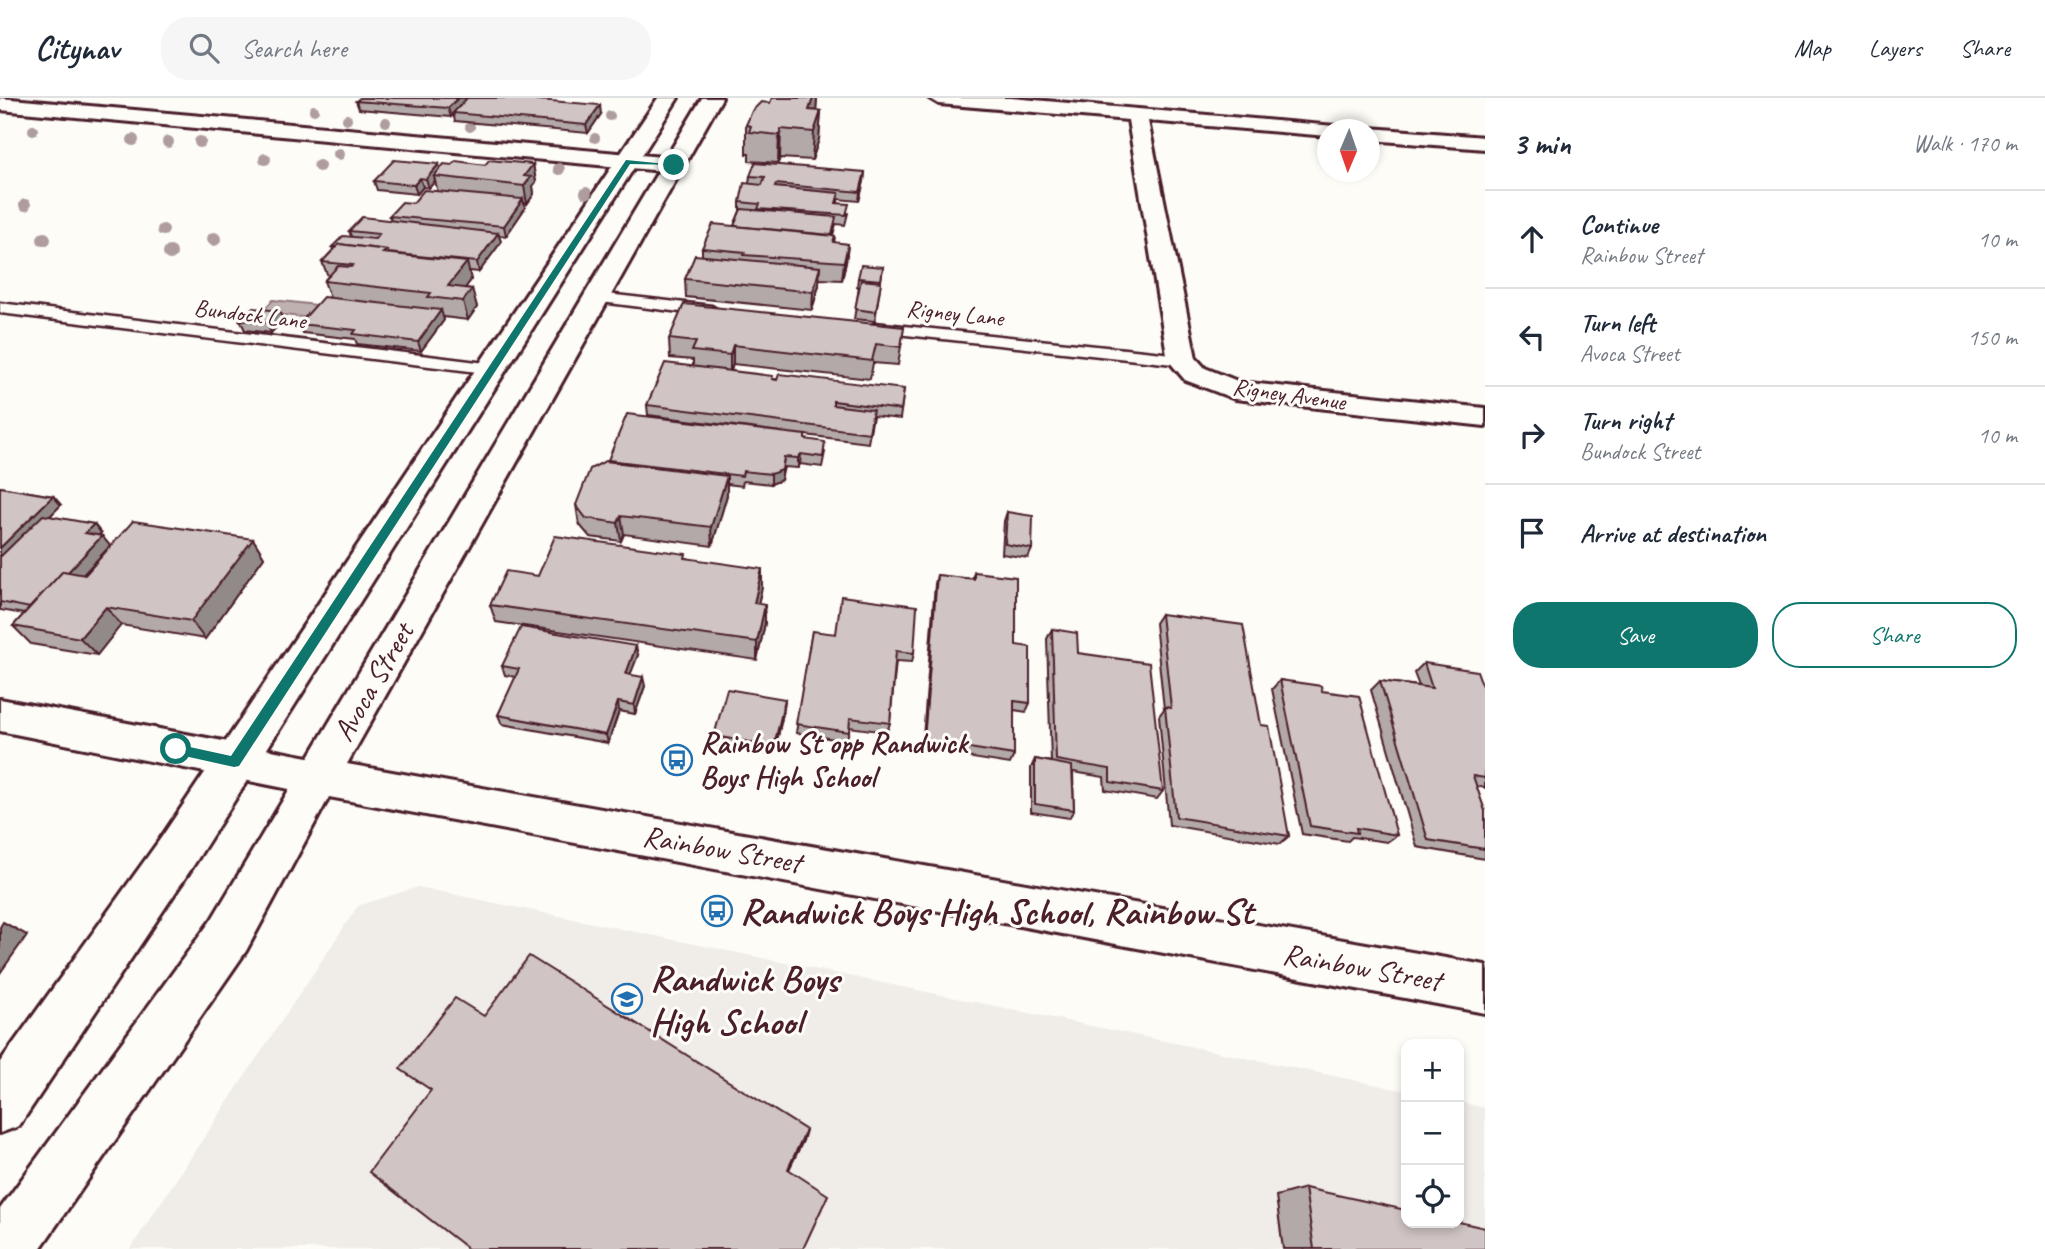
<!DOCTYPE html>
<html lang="en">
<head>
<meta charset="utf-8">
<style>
	body { margin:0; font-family:Caveat,sans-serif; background:#f6f6f7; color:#1f2937 }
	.controls { position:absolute; right:21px; bottom:21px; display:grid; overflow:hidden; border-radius:14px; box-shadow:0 4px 10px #0003 }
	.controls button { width:63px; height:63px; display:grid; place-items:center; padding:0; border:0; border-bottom:2px solid #e0e1e3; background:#fff; color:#1f2937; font:35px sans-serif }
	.compass { position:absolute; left:1317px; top:21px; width:63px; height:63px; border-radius:50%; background:#fff; box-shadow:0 4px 10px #0003; rotate:182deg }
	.stop { position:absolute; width:21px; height:21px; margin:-16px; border:5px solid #0f766e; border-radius:50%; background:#fff }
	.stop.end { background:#0f766e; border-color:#fff; box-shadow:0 2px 7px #0008 }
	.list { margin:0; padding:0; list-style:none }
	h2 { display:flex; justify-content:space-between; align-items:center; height:91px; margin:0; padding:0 28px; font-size:30px }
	h2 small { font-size:23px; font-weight:400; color:#747a83 }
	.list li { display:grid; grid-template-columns:46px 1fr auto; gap:21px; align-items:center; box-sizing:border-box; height:98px; padding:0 28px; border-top:2px solid #e0e1e3 }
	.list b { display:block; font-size:26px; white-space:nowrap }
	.list p { margin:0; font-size:23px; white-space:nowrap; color:#747a83 }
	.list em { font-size:23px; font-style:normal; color:#747a83 }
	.actions { display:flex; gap:14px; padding:21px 28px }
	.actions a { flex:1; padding:16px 0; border:2px solid #0f766e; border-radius:28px; text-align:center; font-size:24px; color:#0f766e }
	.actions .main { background:#0f766e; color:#fff }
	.icon { flex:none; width:38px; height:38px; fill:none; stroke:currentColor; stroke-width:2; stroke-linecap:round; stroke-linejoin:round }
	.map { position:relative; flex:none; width:1485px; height:1151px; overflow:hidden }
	header { display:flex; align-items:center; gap:42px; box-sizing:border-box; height:98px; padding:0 35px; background:#fff; border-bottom:2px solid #e0e1e3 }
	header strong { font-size:33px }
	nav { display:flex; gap:38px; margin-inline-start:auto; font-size:24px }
	.search { width:490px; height:63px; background:#f6f6f7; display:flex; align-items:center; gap:18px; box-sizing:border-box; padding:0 24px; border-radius:28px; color:#747a83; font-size:26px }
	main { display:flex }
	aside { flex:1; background:#fff }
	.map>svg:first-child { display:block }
	.built { fill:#f0ece8 }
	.water { fill:#c0b1b1; stroke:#91777b; stroke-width:2 }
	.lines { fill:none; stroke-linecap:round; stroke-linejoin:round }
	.service-casing { stroke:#4a1f2b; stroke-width:5 }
	.minor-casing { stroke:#4a1f2b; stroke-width:6 }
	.tertiary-casing { stroke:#4a1f2b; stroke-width:6 }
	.primary-casing { stroke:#4a1f2b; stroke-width:6 }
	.service { fill:#fdfcf7; fill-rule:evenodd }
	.minor { fill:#fdfcf7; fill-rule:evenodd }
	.tertiary { fill:#fdfcf7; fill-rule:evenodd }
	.primary { fill:#fdfcf7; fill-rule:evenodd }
	.tree { fill:#af9c9f }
	.wall { fill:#b3a9a9; stroke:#4a1f2b; stroke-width:2 }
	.shaded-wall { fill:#928a89; stroke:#4a1f2b; stroke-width:2 }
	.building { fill:#d0c5c4; stroke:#4a1f2b; stroke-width:2 }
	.route { fill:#0f766e }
	.labels { text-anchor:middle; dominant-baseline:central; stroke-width:6; stroke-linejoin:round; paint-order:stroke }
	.far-street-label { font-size:24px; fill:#4a1f2b; stroke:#fdfcf7 }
	.street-label { font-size:30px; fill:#4a1f2b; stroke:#fdfcf7 }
	.poi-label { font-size:30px; font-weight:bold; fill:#4a1f2b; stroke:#fdfcf7; text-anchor:start }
	.near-poi-label { font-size:37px; font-weight:bold; fill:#4a1f2b; stroke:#fdfcf7; text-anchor:start }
</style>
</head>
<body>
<header>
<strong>Citynav</strong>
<div class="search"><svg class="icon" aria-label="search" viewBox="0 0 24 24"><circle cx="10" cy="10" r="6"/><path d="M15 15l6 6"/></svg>Search here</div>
<nav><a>Map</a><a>Layers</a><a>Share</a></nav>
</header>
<main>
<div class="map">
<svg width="1485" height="1151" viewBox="0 0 1485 1151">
	<rect width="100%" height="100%" fill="#fdfcf7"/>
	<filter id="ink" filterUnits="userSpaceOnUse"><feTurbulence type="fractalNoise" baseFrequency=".0143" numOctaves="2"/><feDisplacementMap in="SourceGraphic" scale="14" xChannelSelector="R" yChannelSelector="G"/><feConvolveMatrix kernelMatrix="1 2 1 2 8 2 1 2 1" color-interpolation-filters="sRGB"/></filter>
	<g filter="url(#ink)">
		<polygon class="built" points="418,789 1406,993 1406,1125 1459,1125 1459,1004 1485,1010 1485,1151 130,1151 358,808"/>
		<polygon class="water" points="273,202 325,208 313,220 260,215"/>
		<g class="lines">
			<g class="service-casing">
				<g id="service">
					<polygon points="598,195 712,208 720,213 712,218 593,203 590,200 593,197"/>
					<polygon points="0,205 494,266 502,271 494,276 0,215"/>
					<polygon points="875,225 1182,257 1190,262 1182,267 869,233 867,230"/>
				</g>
			</g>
			<g class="minor-casing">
				<g id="minor">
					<polygon points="0,0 674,60 682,62 685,67 682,72 674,74 0,12"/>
					<polygon points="929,0 1011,0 1335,28 1338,32 1328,32 1328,38 1148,23 1196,260 1205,270 1240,284 1485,310 1485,328 1235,301 1185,282 1168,262 1128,22 939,6"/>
					<polygon points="1370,30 1485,39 1485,51 1370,42 1370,32 1363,32"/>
				</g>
			</g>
			<g class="tertiary-casing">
				<polygon id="tertiary" points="0,601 319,661 334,666 340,679 334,692 319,697 0,633"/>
			</g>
			<g class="primary-casing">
				<g id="primary">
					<polygon points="658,0 678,0 193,768 19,1028 0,1035 0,964 161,740"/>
					<polygon points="702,0 722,0 347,666 1485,867 1485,915 329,699 246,853 40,1151 0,1151 0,1111 212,821"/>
				</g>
			</g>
			<use href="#service" class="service"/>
			<use href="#minor" class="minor"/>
			<use href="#tertiary" class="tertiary"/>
			<use href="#primary" class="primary"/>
		</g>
		<g class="tree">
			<circle cx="314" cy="12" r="5"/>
			<circle cx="610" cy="18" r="5"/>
			<circle cx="347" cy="21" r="5"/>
			<circle cx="386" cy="24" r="5"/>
			<circle cx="470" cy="29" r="5"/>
			<circle cx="33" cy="32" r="5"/>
			<circle cx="595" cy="40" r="5"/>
			<circle cx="133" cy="42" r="6"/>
			<circle cx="168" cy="44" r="6"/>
			<circle cx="200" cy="44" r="6"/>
			<circle cx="339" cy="56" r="6"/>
			<circle cx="265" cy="61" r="6"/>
			<circle cx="319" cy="68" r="6"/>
			<circle cx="559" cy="71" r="6"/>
			<circle cx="586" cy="95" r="6"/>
			<circle cx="25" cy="107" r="6"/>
			<circle cx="163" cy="132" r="6"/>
			<circle cx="44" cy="141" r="7"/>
			<circle cx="214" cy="141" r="7"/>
			<circle cx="170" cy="155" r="7"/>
		</g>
		<g class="wall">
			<polygon points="772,0 817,0 816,12 821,13 819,41 812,62 780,60 778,65 749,63 749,56 746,56 746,27 770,5"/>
			<polygon points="356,3 601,16 588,35 455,23 453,16 451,19 359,11"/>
			<polygon points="533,66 536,84 533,88 534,96 527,106 524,105 525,110 506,138 499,137 501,144 479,174 469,173 471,182 465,190 472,191 477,209 468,222 443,219 444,222 421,253 357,246 355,241 303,235 299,226 330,200 324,183 328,178 322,164 333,152 332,149 351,138 349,133 391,122 389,118 413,105 438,94 435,83 429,90 423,89 417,96 377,92 374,83 440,71 452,67"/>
			<polygon points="865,74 864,83 859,103 838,101 838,105 848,115 845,127 836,126 833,137 835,138 834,145 848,146 846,164 842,182 819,181 819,187 812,212 686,199 685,181 702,158 702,150 734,128 740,113 740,104 749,85 750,78"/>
			<polygon points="883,169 875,223 854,221 859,189 857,189 858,180"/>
			<polygon points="240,222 283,222 271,235 245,232"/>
			<polygon points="904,229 898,267 873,265 870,281 733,266 731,273 773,281 904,291 900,321 873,318 868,345 805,337 805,341 825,354 822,369 800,366 798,370 784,369 781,382 771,386 743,383 742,388 727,386 727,397 712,448 624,436 621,443 590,439 579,426 576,407 608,363 608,362 782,334 648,317 647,307 693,268 693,262 670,260 669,241"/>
			<polygon points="0,389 53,398 61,407 50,418 101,435 99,437 102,438 110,448 83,477 253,441 264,459 205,541 121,527 97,557 31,546 13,528 24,516 0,512"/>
			<polygon points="1007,414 1032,451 1028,460 1002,456 1004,423"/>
			<polygon points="687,460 762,489 758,506 765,525 757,562 496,524 490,507 538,478"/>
			<polygon points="974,474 1016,547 1030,605 1026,614 1014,612 1014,657 1010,666 922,652 935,486 937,477 972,481"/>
			<polygon points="1161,516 1261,627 1289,738 1280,746 1169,727 1159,618 1164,611 1155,525"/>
			<polygon points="1052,531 1078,555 1163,693 1157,701 1105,692 1104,679 1073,674 1074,712 1069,720 1031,714 1031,670 1035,661 1051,664 1047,541"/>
			<polygon points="812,533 914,555 912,564 896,563 890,625 887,634 849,629 847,643 796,635"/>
			<polygon points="638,557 630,577 645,588 635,616 619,613 608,645 502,626 498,617 516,579 505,577 502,568"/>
			<polygon points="1424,565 1485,595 1485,690 1476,688 1485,713 1485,761 1417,749 1371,592 1380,583 1419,588 1414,575"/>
			<polygon points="1280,582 1322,593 1397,737 1387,744 1352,739 1348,743 1302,736 1272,591"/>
			<polygon points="785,601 784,610 774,657 715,647 714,638"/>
			<polygon points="1305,1090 1485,1151 1283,1151 1276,1098"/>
		</g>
		<g class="shaded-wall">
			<polygon points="458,0 468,0 451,19 448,10"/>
			<polygon points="813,0 817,0 816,15 809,12"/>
			<polygon points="600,7 601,16 588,35 586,27"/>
			<polygon points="821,13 819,41 812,62 814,34"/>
			<polygon points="781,31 780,60 778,65 779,37"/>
			<polygon points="439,66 441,75 434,78 435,83 429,90 426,81"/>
			<polygon points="533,66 536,84 533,88 534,96 527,106 524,88 524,78"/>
			<polygon points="865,74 864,83 859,103 860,94"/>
			<polygon points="420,80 423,89 417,96 414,87"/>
			<polygon points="523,101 525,110 506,138 504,128"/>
			<polygon points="498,135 501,144 479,174 477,164"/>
			<polygon points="848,146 846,164 842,182 844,164"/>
			<polygon points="467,164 471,182 456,202 448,188"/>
			<polygon points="820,169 819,187 812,212 813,194"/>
			<polygon points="472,191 477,209 468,222 463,203"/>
			<polygon points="441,212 444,222 421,253 418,244"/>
			<polygon points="279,213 283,222 271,235 267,225"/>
			<polygon points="733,247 733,266 730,275 730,257"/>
			<polygon points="801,356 800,366 798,370 798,360"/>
			<polygon points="784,359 781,382 771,386 771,376"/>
			<polygon points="727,378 727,397 712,448 711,429"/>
			<polygon points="53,398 61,407 0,468 0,450"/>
			<polygon points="621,418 624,436 621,443 618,425"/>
			<polygon points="94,426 101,435 93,444 85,435"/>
			<polygon points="102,438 110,448 42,520 33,511"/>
			<polygon points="253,441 264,459 205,541 191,523"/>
			<polygon points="762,471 762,489 754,523 754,505"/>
			<polygon points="765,507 765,525 757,562 757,544"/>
			<polygon points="106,509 121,527 97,557 80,540"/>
			<polygon points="636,548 638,557 627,585 626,576"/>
			<polygon points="643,579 645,588 635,616 634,607"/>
			<polygon points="785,601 784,610 774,657 774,648"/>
			<polygon points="618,604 619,613 608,645 606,637"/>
			<polygon points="3,824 27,837 0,875 0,829"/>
			<polygon points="806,1032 803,1043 785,1080 788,1071"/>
		</g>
		<g class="building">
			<polygon points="360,0 458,0 448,10 356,3"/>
			<polygon points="467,0 514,0 600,7 586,27 453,15"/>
			<polygon points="772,0 813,0 809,12 821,13 814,34 781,31 779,37 749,34 751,28 746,27 752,13 761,4 770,5"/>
			<polygon points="394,62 439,66 426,81 420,80 414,87 374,83"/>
			<polygon points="489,62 533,66 524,78 531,79 524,88 434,78 444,66 452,67 456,63 485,67"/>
			<polygon points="755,65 865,74 860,94 776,86 775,89 839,95 836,105 849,106 846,117 758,111 760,106 740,104 744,85 762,87 765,79 750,78"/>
			<polygon points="424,92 523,101 504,128 389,118 402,104 413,105"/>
			<polygon points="741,111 836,119 832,137 734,128"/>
			<polygon points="362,119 498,135 477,164 388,155 387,152 339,146 336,149 332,149 343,138 375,141 379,136 349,133"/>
			<polygon points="713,126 835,138 833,144 848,146 844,164 744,157 745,154 702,150"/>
			<polygon points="339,146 387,152 383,155 467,164 448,188 472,191 463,203 428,199 431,195 324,183 338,168 351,169 353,167 322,164"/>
			<polygon points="695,157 820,169 813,194 685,181"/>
			<polygon points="861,167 883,169 881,182 858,180"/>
			<polygon points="861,182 881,184 876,214 855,211"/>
			<polygon points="323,199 441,212 418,244 353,236 356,232 299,226"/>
			<polygon points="684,206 904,229 901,249 876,246 872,263 733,247 730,257 692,253 696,244 669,241"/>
			<polygon points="253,210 279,213 267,225 240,222"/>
			<polygon points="665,265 773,278 772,281 777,282 779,276 904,291 901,312 833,303 833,307 873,312 869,335 647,307"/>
			<polygon points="627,316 805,337 805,341 825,344 823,359 801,356 798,360 784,359 782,372 771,376 743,373 742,378 608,362"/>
			<polygon points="605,363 727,378 711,429 621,418 618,425 586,420 576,407 590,371"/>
			<polygon points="0,389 53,398 0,450"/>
			<polygon points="1007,414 1033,418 1032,451 1005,446"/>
			<polygon points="43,417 94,426 85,435 102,438 68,474 63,473 30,510 0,504 0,459"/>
			<polygon points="133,423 253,441 191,523 106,509 80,540 13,528 63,473 85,477"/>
			<polygon points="555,438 686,456 685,460 762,471 754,505 765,507 757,544 490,507 506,473 538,478"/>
			<polygon points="974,474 1016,479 1016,547 1030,549 1030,605 1014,603 1014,657 924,643 937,477 974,481"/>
			<polygon points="841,498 917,508 914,555 896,553 890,625 850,620 849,634 796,626 812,533 836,536"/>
			<polygon points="1161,516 1243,527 1261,627 1269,628 1289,738 1176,719 1165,609 1171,610"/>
			<polygon points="521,529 636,548 626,576 643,579 634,607 618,604 606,637 498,617 519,571 502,568"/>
			<polygon points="1052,531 1077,535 1078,555 1149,565 1163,693 1110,684 1110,671 1056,662"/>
			<polygon points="1424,565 1477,573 1485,595 1485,680 1473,678 1485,713 1485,751 1428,742 1380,583 1432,590"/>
			<polygon points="1280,582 1321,588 1322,593 1359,598 1397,737 1356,730 1357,735 1310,728"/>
			<polygon points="727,591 785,601 774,648 714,638"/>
			<polygon points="1035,661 1072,668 1074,712 1035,706"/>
			<polygon points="529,858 806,1032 788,1071 828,1097 803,1151 468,1151 369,1074 431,992 400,971 455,900 484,918"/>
			<polygon points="1305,1090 1406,1112 1406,1125 1459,1124 1485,1130 1485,1151 1314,1151"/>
		</g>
	</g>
	<polygon class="route" points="626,62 677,67 630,66 239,668 234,669 171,655 170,651 176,646 231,658"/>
	<defs>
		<g id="bus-ring" transform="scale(1.575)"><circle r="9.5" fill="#fdfcf7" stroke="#1f6fb2" stroke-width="1.5"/><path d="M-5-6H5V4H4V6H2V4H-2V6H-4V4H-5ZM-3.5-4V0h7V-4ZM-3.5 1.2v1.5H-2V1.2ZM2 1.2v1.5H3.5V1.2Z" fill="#1f6fb2"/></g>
		<g id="school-ring" transform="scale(1.575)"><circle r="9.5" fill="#fdfcf7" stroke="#1f6fb2" stroke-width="1.5"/><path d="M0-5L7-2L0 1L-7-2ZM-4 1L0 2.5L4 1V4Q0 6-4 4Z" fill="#1f6fb2"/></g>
	</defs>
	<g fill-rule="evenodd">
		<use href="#bus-ring" x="677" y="662"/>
		<use href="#bus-ring" x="717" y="813"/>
		<use href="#school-ring" x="627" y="901"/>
	</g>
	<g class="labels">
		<g class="far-street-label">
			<text transform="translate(955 215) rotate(6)">Rigney Lane</text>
			<text transform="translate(250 216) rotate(7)">Bundock Lane</text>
			<text transform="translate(1289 296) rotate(8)">Rigney Avenue</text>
		</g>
		<g class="street-label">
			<text transform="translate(373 584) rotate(-60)">Avoca Street</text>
			<text transform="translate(722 751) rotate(10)">Rainbow Street</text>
			<text transform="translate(1362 869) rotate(10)">Rainbow Street</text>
		</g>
		<g class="poi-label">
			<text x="700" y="645">Rainbow St opp Randwick<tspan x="700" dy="34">Boys High School</tspan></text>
		</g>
		<g class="near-poi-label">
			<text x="740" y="813">Randwick Boys High School, Rainbow St</text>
			<text x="650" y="880">Randwick Boys<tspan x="650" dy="43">High School</tspan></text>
		</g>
	</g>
</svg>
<div class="controls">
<button>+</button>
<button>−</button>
<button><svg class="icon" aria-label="locate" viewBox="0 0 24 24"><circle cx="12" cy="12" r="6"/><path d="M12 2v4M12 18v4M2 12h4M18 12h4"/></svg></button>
</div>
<svg class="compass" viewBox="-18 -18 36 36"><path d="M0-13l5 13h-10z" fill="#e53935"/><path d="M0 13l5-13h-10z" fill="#747a83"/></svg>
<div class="stop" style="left:176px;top:651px"></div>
<div class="stop end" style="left:674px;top:67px"></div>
</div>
<aside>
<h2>3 min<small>Walk · 170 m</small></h2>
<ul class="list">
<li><svg class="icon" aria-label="ahead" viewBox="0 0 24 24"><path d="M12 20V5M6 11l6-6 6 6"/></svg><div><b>Continue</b><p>Rainbow Street</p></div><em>10 m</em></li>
<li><svg class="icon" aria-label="left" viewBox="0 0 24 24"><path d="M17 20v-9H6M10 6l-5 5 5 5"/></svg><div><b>Turn left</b><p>Avoca Street</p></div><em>150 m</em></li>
<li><svg class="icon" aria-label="right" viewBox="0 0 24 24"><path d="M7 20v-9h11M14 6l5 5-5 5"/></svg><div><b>Turn right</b><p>Bundock Street</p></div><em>10 m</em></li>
<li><svg class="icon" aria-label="arrive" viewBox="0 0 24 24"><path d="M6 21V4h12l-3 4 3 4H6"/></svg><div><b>Arrive at destination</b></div></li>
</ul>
<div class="actions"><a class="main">Save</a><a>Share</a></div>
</aside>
</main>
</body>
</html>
